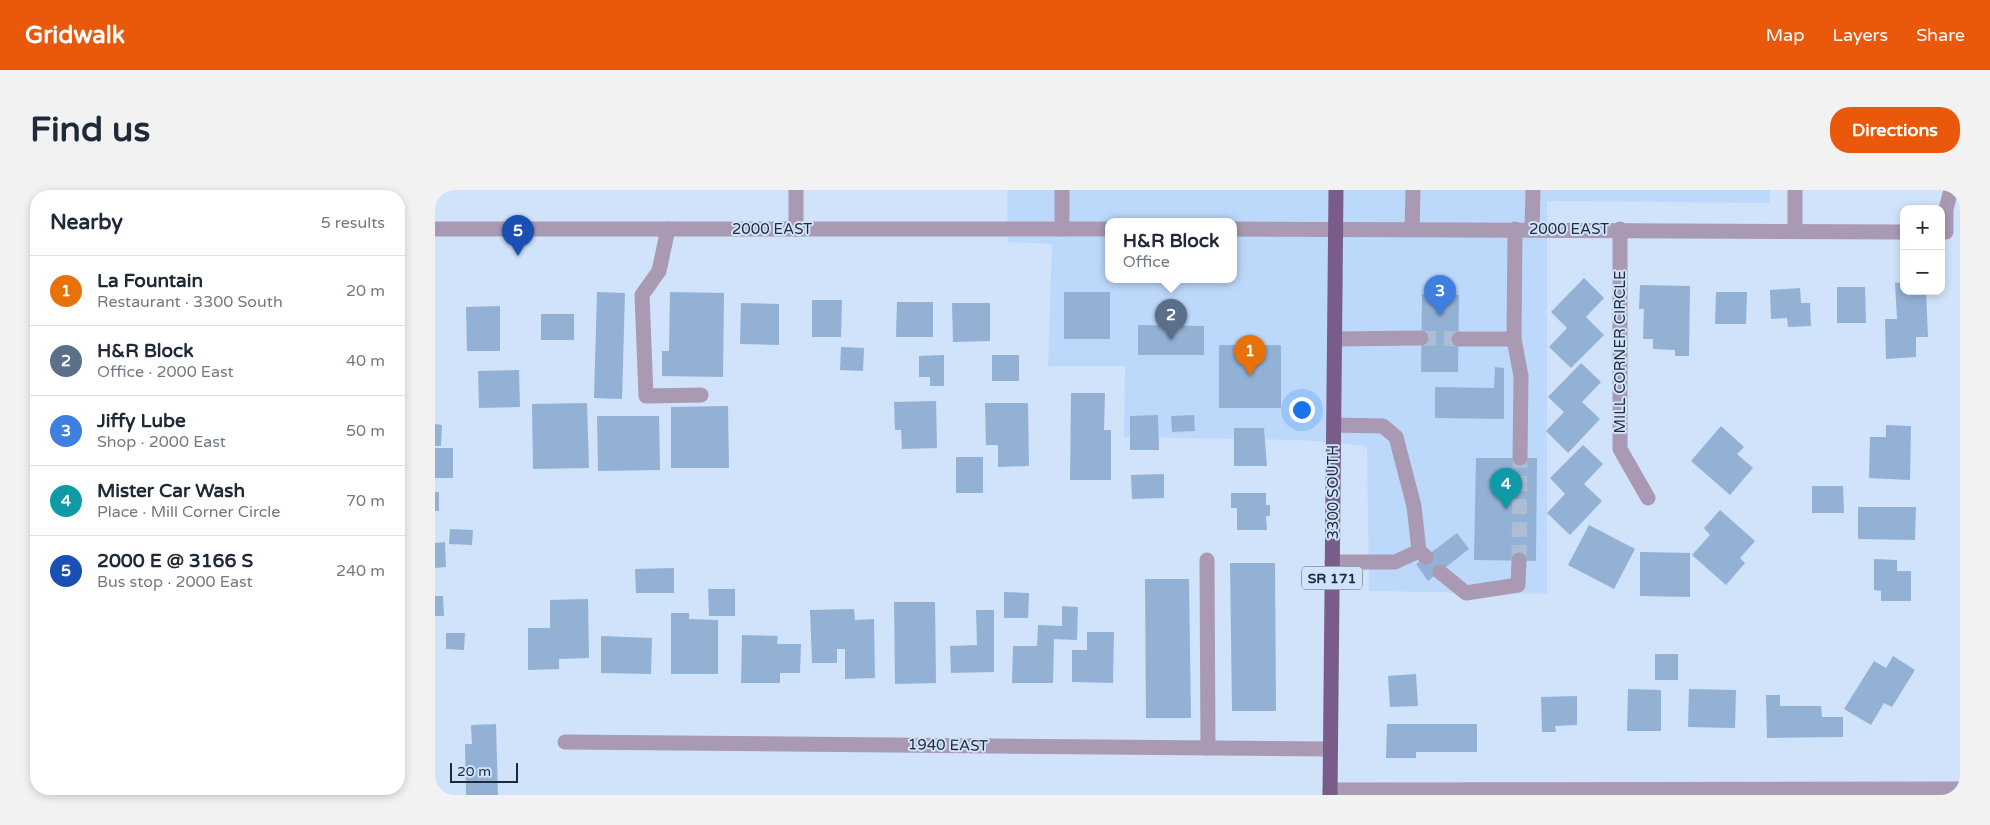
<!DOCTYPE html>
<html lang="en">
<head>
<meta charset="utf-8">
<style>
	body { margin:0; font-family:"Varela Round",sans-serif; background:#f2f2f3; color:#1f2937 }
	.controls { position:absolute; right:15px; top:15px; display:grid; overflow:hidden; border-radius:10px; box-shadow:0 2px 8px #0003 }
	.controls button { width:45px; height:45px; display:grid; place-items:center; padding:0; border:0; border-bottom:1px solid #e0e1e3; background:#fff; color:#1f2937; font:25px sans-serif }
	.scale { position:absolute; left:15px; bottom:12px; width:68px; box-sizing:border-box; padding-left:5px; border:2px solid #1e2a39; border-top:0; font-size:14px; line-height:18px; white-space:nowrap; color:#1e2a39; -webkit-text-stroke:4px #d0e3fa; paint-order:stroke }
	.you { position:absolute; left:866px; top:219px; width:18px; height:18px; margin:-12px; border:4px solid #fff; border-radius:50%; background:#1a73e8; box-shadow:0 0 0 8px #1a73e833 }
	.badge { display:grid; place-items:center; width:32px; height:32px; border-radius:50%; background:#ea580c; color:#fff; font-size:16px; font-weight:700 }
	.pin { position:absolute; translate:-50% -41px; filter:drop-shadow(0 1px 2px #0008) }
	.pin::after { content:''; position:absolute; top:26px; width:18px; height:15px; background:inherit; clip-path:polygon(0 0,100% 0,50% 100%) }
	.popup { position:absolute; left:670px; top:28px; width:132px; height:65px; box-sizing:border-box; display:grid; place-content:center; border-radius:10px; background:#fff; filter:drop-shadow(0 1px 4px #0005); font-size:16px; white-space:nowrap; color:#747a83 }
	.popup b { font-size:19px; color:#1f2937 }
	.popup::after { content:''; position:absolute; left:50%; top:100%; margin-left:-10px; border:10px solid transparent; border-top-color:#fff }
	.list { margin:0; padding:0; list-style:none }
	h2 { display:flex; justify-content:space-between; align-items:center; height:65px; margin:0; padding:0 20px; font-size:21px }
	h2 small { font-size:16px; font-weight:400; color:#747a83 }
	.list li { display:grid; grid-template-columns:32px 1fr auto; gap:15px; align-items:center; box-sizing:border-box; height:70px; padding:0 20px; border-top:1px solid #e0e1e3 }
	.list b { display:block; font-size:19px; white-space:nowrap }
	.list p { margin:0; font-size:16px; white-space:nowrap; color:#747a83 }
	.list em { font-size:16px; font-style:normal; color:#747a83 }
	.map { position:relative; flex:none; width:1525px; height:605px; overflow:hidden; border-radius:20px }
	header { display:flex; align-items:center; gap:30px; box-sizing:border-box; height:70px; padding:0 25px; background:#ea580c; color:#fff }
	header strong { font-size:24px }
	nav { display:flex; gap:28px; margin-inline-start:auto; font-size:18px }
	.intro { display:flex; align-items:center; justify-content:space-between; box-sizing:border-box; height:120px; padding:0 30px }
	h1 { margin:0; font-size:35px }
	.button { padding:12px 22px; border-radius:20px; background:#ea580c; color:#fff; font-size:18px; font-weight:700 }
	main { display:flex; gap:30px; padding:0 30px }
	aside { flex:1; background:#fff; border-radius:20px; box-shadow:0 2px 8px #0003 }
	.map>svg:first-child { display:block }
	.built { fill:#bcd9fc; fill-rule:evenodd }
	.building { fill:#92b1d5 }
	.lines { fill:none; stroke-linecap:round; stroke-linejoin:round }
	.minor-tunnel { stroke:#acbed3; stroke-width:15; stroke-dasharray:15 8; stroke-linecap:butt }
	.minor { stroke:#a999b3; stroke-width:15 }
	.major { stroke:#7a5c8b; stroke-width:15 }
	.labels { text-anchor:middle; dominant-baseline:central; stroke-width:4; stroke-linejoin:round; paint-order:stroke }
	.shield { fill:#d0e3fa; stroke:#536273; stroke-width:1 }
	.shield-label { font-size:14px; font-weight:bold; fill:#1e2a39 }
	.street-label { font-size:15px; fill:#1e2a39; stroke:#d0e3fa }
</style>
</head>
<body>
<header>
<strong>Gridwalk</strong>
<nav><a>Map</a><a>Layers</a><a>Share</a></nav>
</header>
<div class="intro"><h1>Find us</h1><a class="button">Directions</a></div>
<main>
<aside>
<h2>Nearby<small>5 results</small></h2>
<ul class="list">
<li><span class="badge" style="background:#e8710a">1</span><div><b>La Fountain</b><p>Restaurant · 3300 South</p></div><em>20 m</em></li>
<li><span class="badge" style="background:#5c6f8a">2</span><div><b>H&amp;R Block</b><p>Office · 2000 East</p></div><em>40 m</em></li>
<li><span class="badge" style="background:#3f7fe0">3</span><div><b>Jiffy Lube</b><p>Shop · 2000 East</p></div><em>50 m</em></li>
<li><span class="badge" style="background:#0f9aa8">4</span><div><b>Mister Car Wash</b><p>Place · Mill Corner Circle</p></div><em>70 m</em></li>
<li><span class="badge" style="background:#1a4fb4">5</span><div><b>2000 E @ 3166 S</b><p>Bus stop · 2000 East</p></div><em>240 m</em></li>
</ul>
</aside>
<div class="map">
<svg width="1525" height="605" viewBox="0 0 1525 605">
	<rect width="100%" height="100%" fill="#d0e3fa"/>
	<path class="built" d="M572 0H1335V13L1112 11V404L934 401 932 256 867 250 689 247 690 176H613L617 54 573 52ZM674 31H798V89H674Z"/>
	<g class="building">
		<polygon points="1149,88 1169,108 1151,127 1169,145 1136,178 1114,157 1132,138 1116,122"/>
		<polygon points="1469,92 1469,101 1491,101 1493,147 1481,147 1481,167 1451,169 1450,129 1462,129 1460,93"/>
		<polygon points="1205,95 1255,96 1254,166 1240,166 1240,160 1218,159 1218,149 1208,149 1209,119 1204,119"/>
		<polygon points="1402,97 1430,97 1431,133 1402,133"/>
		<polygon points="1365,98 1366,113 1375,113 1376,136 1353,137 1352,128 1336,129 1335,100"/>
		<polygon points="162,102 190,103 187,209 159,208"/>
		<polygon points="235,102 289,103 288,187 227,186 227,161 234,161"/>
		<rect x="629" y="102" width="46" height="47"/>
		<polygon points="1281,102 1312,102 1311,134 1280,134"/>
		<polygon points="987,104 1024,105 1023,182 986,182"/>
		<polygon points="377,110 407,110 406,147 377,147"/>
		<polygon points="462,112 498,112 498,147 461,147"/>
		<polygon points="306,113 344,114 344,155 305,154"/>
		<polygon points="517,113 555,113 555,151 518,152"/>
		<polygon points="65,116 65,161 32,161 31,117"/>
		<rect x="106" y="124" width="33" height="26"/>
		<polygon points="703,135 769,136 769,165 703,165"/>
		<rect x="784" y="155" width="62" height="63"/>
		<polygon points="406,157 429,158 428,181 405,180"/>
		<polygon points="509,165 509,196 495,196 495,187 484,187 484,166"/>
		<rect x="557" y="165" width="27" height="26"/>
		<polygon points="1146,173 1166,192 1147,212 1165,229 1133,263 1111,241 1129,222 1113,207"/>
		<polygon points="1060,177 1069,178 1069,229 1000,228 1000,197 1059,198"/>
		<polygon points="84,180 85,217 44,218 43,181"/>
		<polygon points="636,203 670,203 669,240 676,240 676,290 635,290"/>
		<polygon points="501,211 502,258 467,259 466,240 460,240 459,212"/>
		<polygon points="152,213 154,278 98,279 97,214"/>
		<polygon points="550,213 593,213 594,276 563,277 563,255 551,255"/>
		<polygon points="293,216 294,278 236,278 236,217"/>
		<polygon points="723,225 724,260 695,260 695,226"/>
		<polygon points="759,225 760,241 737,242 736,226"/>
		<polygon points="162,226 224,226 225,280 163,281"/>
		<polygon points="0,234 7,235 6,256 0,256"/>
		<polygon points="1451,235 1476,236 1475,290 1434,288 1435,247 1451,247"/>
		<polygon points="1286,236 1309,257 1302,264 1318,278 1295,305 1256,271"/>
		<polygon points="799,238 829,238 832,276 799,276"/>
		<polygon points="1148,255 1168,274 1149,294 1167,311 1135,345 1112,323 1130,304 1115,288"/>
		<rect x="0" y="258" width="18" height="30"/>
		<rect x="521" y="267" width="27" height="36"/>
		<polygon points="1041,268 1102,268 1101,371 1039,370"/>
		<polygon points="729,284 729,308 697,309 696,285"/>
		<polygon points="1377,296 1408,296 1409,323 1377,323"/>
		<rect x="0" y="302" width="4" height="19"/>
		<polygon points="796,303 831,303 831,315 835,315 835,326 831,326 832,340 802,340 802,318 796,318"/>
		<polygon points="1423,317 1481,317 1480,350 1423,349"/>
		<polygon points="1285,320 1320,351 1305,368 1310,373 1291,395 1257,365 1275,345 1269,338"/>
		<polygon points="1154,335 1200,359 1179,399 1133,375"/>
		<polygon points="15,339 38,340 37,355 14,354"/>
		<polygon points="1022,343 1034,359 993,391 981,374"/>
		<polygon points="10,352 11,377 0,378 0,353"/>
		<polygon points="1205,362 1255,363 1255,407 1205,406"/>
		<polygon points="1439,369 1462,370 1462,381 1476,381 1476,411 1446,411 1446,401 1439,400"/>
		<polygon points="795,373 840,373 841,521 797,521"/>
		<polygon points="239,378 239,403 201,403 200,379"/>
		<polygon points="710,389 754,389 756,528 711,528"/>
		<polygon points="273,399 300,399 300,426 274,426"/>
		<polygon points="569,402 594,403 593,428 569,428"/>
		<polygon points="0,406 8,406 9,426 0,426"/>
		<polygon points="153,409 154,468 124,469 124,479 93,480 93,438 115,438 115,410"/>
		<polygon points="459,412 500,412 501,493 460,494"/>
		<polygon points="627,416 643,417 642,450 619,449 618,493 577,493 578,456 602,456 603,435 627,436"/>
		<polygon points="419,419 420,430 439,429 440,488 410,489 410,459 402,459 402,473 377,473 375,420"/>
		<polygon points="541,420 559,420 559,482 516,483 515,456 542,455"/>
		<polygon points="236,423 254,423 254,429 283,430 283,484 236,484"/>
		<polygon points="652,442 679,442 678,493 637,492 637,460 652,460"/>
		<polygon points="11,443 30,443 29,460 11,459"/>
		<polygon points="307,445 343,446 342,454 366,454 365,483 345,483 345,493 306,493"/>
		<polygon points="166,446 217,448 216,484 166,483"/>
		<rect x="1220" y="464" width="23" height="26"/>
		<polygon points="1458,466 1480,480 1457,517 1449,513 1436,535 1409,519 1439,471 1451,478"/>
		<polygon points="981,484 983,516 955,517 953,486"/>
		<polygon points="1193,499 1226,500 1226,541 1192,541"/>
		<polygon points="1254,499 1301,500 1300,538 1253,537"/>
		<polygon points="1331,505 1345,505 1345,516 1386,516 1387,527 1408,527 1408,547 1332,548"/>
		<polygon points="1142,506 1142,535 1120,536 1121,542 1107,542 1106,507"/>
		<polygon points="61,534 63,605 31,605 30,554 37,554 36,535"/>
		<polygon points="952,534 1042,534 1042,562 981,562 981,568 951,568"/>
	</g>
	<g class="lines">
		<g class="minor-tunnel">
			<polyline points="986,148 1024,149"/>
			<polyline points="1084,370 1085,268"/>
		</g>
		<g class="minor">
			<polyline points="361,0 361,39"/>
			<polyline points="0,39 674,39"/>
			<polyline points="233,39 224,81 207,105 211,206 266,205"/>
			<polyline points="627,39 627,0"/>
			<polyline points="798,39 1469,42"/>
			<polyline points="977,39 978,0"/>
			<polyline points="1080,39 1079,149 1086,186 1085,268"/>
			<polyline points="1097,39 1098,0"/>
			<polyline points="1185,39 1185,259 1213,308"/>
			<polyline points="1360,41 1360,0"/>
			<polyline points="1511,42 1511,19 1516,0"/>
			<polyline points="900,149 986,148"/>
			<polyline points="1024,149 1079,149"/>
			<polyline points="899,235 948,236 961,247 979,316 984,361 991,367"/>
			<polyline points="772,370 773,558"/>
			<polyline points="897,372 960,372 984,361"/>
			<polyline points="1005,382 1031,403 1083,395 1084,370"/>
			<polyline points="130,552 895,559"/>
			<polyline points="895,600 1525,599"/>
		</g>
		<polyline class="major" points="895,605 901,0"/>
	</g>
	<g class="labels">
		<rect class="shield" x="867" y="376.5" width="60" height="23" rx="4"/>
		<g class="shield-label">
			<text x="897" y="388">SR 171</text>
		</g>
		<g class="street-label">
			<text x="337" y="39">2000 EAST</text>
			<text x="1134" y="39">2000 EAST</text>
			<text transform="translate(1185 162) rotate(-90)">MILL CORNER CIRCLE</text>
			<text transform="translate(898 302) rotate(-90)">3300 SOUTH</text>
			<text transform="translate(513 555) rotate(1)">1940 EAST</text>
		</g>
	</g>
</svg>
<div class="controls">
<button>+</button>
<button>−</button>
</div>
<div class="scale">20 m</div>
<div class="you"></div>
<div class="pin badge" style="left:815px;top:186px;background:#e8710a">1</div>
<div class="pin badge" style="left:736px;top:150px;background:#5c6f8a">2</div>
<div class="popup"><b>H&amp;R Block</b>Office</div>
<div class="pin badge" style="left:1005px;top:126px;background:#3f7fe0">3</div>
<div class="pin badge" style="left:1071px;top:319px;background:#0f9aa8">4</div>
<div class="pin badge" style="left:83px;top:66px;background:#1a4fb4">5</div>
</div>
</main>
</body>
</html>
